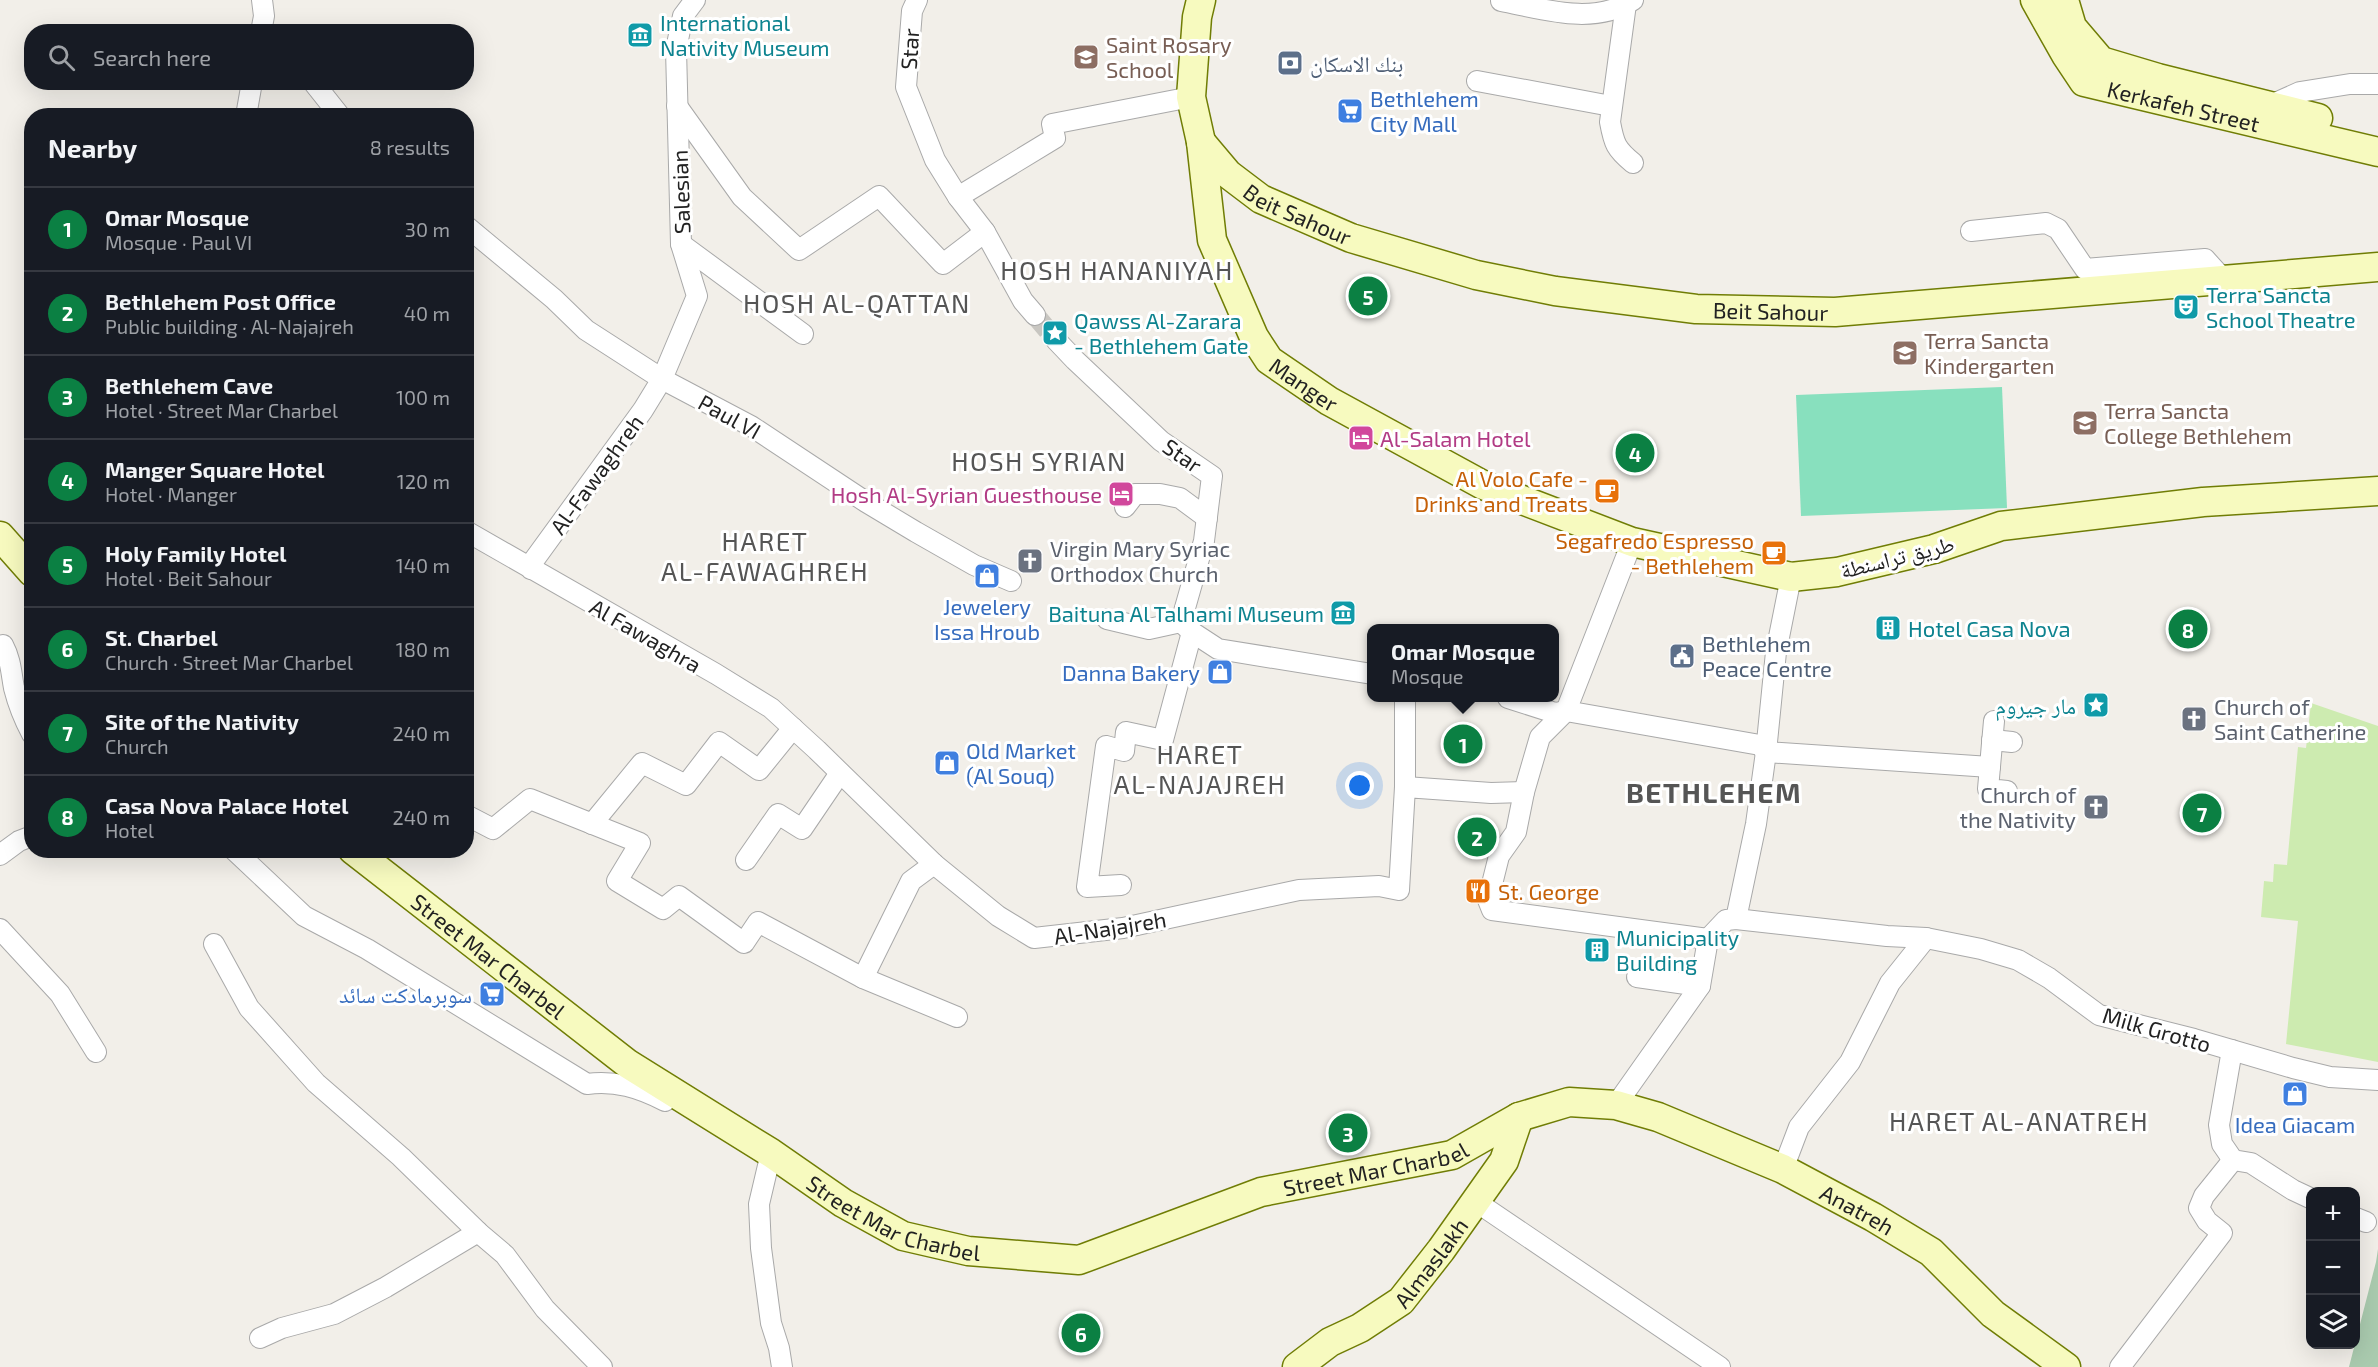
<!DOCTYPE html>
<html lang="en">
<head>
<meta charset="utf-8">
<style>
	body { margin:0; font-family:"Exo 2","Noto Naskh Arabic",sans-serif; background:#242831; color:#f1f3f6 }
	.controls { position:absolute; right:18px; bottom:18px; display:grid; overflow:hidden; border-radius:12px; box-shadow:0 6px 24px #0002 }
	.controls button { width:54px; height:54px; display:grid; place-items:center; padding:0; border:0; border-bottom:2px solid #363941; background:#171b24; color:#f1f3f6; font:30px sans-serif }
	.you { position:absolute; left:1360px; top:786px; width:21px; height:21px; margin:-15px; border:4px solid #fff; border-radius:50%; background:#1a73e8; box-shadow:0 0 0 9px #1a73e833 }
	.badge { display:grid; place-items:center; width:39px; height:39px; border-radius:50%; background:#0b8043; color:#fff; font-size:20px; font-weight:700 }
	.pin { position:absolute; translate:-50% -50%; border:3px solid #fff; box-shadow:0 2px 6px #0006 }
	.popup { position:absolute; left:1367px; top:624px; width:192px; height:78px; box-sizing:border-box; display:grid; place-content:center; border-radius:12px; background:#171b24; filter:drop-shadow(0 2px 4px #0005); font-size:20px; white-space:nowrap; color:#9ea1a6 }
	.popup b { font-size:22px; color:#f1f3f6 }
	.popup::after { content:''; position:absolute; left:50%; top:100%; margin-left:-12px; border:12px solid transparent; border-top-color:#171b24 }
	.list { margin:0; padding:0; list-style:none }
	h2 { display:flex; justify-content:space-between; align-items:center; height:78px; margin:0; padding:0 24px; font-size:26px }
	h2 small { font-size:20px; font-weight:400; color:#9ea1a6 }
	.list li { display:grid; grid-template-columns:39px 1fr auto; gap:18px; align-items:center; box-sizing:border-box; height:84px; padding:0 24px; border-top:2px solid #363941 }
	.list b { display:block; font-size:22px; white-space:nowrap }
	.list p { margin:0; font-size:20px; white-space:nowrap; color:#9ea1a6 }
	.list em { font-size:20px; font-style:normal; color:#9ea1a6 }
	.icon { flex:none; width:33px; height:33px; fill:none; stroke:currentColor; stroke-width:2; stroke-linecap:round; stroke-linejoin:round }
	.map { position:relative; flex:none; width:2378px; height:1367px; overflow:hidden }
	.search { position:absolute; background:#171b24; box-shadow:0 6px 24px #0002; left:24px; top:24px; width:450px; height:66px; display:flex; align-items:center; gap:15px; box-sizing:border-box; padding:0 21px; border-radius:24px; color:#9ea1a6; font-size:22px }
	.panel { position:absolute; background:#171b24; box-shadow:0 6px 24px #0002; left:24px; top:108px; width:450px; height:750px; border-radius:24px }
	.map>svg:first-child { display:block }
	.grass { fill:#cdebb0 }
	.cemetery { fill:#aacbaf }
	.pitch { fill:#88e0be }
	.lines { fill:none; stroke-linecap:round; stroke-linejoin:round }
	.street-tunnel { stroke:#c8c6c1; stroke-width:20; stroke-dasharray:20 10; stroke-linecap:butt }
	.street-casing { stroke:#a9a9a9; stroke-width:22 }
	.secondary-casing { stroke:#707d05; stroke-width:31 }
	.street { stroke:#fff; stroke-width:20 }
	.secondary { stroke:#f7fabf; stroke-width:28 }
	.labels { text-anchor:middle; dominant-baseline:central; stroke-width:6; stroke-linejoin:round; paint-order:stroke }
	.culture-label { font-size:22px; fill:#0d838f; stroke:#fff; text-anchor:start }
	.education-label { font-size:22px; fill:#785e54; stroke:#fff; text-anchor:start }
	.street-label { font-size:22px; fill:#222; stroke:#fff }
	.service-label { font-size:22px; fill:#4e5e75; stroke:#fff; text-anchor:start }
	.shop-label { font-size:22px; fill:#366cbe; stroke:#fff; text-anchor:start }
	.hotel-label { font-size:22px; fill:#b23c85; stroke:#fff; text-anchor:start }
	.food-label { font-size:22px; fill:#c56008; stroke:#fff; text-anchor:end }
	.worship-label { font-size:22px; fill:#5b616d; stroke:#fff; text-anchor:start }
	.quarter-label { font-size:26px; letter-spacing:1.5px; fill:#555; stroke:#fff }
	.district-label { font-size:28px; font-weight:bold; letter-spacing:1.5px; fill:#555; stroke:#fff }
</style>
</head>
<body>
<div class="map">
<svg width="2378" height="1367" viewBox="0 0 2378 1367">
	<rect width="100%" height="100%" fill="#f2efe9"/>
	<polygon class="grass" points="2311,703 2378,726 2378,1062 2286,1044 2298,921 2261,917 2264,881 2273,882 2274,864 2287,865 2298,747 2306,748"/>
	<polygon class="cemetery" points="2378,1249 2378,1367 2349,1367 2376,1262"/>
	<polygon class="pitch" points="2002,387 2007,508 1801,516 1796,395"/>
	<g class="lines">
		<polyline class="street-tunnel" points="1035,315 1056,340"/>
		<g class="street-casing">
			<g id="street">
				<polyline points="917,0 912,11 906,87 935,160 958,197 985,232 1023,301 1035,315"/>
				<path d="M1501 1C1543 9 1594 26 1633 0"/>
				<path d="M1626 4 1610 122C1614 144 1616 149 1633 163"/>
				<polyline points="261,32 264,16 262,0"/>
				<polyline points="1477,81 1611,106"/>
				<polyline points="313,82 340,116"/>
				<polyline points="677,106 742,197 799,250 879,196 943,264 985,232"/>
				<polyline points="2268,111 2271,105 2300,92 2350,84 2378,84"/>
				<polyline points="246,116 252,82"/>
				<polyline points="958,197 1055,138 1052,124 1191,97"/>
				<polyline points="466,226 554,299 586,330 662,379 751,426 866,502 916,532 974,565 1011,581"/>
				<polyline points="1971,231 2046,223 2058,229 2085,269 2205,259 2224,280"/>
				<polyline points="681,244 803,334"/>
				<polyline points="1056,340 1075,360 1161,441 1212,476 1204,541 1181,622"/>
				<polyline points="1125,507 1135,494 1160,494 1180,498 1207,518"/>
				<polyline points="466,531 716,674 771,708 817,750 934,864 998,916 1034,938 1123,928 1299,890 1379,886 1399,890 1405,787 1491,793 1524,792"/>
				<polyline points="1632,542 1566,711 1540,737 1524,792 1516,832 1499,856 1488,900 1492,910 1708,939"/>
				<polyline points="531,569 534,560 643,410 662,379 697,296 681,244 676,49 683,16 695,0"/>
				<polyline points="1107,619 1149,629 1181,622"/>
				<polyline points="1183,624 1192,632 1218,649 1372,674"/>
				<path d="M3 645C11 660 11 672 14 688 18 704 24 719 32 734"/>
				<polyline points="1405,698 1405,787"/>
				<polyline points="1508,698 1555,713 1566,711 1760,745 1766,752 1990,767"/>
				<polyline points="1994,721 1988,789 2007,791"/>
				<polyline points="1992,740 2012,742"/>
				<polyline points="466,815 493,829 530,799 640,843 617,881 663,909 679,896 744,943 758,922 863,978 957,1017"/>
				<polyline points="592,824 642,763 686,785 719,742 759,770 793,728"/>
				<path d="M234 850 304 916 367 949 587 1084C615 1080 640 1088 665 1101"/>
				<polyline points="0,855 19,841 32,836"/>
				<polyline points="746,860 778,814 802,829 840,773"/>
				<polyline points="1121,885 1087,887 1106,746 1124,751 1126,732 1163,740 1192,632"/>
				<polyline points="1736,919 1887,936 1926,938 1981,949 2018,960 2049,978 2099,1015 2194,1039 2293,1068 2330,1077 2378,1080"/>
				<polyline points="0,929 60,994 96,1052"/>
				<polyline points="214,944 249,1008 316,1083 401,1157 478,1232 505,1255 545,1309 602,1367"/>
				<polyline points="1637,977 1700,986"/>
				<polyline points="863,978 911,881 934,864"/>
				<polyline points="2232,1050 2219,1125 2222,1144 2233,1160 2251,1163 2293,1190 2310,1198"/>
				<polyline points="1616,1105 1700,986 1708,939 1726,920 1736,919 1756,824 1766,752 1776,652 1791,577"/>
				<polyline points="771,1153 759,1204 761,1248 771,1323 779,1348 782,1367"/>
				<polyline points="1783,1169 1799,1127 1850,1062 1890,983 1926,938"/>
				<polyline points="1475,1201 1720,1367"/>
				<polyline points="2356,1218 2366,1222"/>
				<polyline points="260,1338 282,1328 334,1314 386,1287 478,1232"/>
				<polyline points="2120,1367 2222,1233 2207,1221 2199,1208 2204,1196 2233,1160"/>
			</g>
		</g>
		<g class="secondary-casing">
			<g id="secondary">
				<path id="s1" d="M1201 0 1197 17 1191 97 1201 142 1212 240 1254 337 1269 360 1329 401 1483 485 1632 542 1791 577 1837 572 1934 549 2001 526 2203 502 2378 491"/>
				<path id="s2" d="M2035 0 2066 55 2084 82 2378 152"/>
				<polyline points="2064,0 2072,27 2101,61 2158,78 2318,118"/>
				<path id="s3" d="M1201 142 1228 174 1261 199 1351 238 1476 275 1555 291 1696 309 1835 312 2378 267"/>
				<polyline points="0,536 32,572"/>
				<path id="s4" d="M353 850 628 1064 771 1153 843 1203 903 1236 968 1251 1079 1260 1261 1192 1452 1155 1519 1117 1569 1102 1616 1105 1658 1117 1783 1169 1873 1217 1931 1252 1993 1314 2066 1367"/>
				<path id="s5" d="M1297 1367 1330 1342 1360 1328 1401 1301 1441 1250 1504 1161 1519 1117"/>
			</g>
		</g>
		<use href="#street" class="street"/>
		<use href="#secondary" class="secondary"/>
	</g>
	<defs>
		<g id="museum-square" transform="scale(1.35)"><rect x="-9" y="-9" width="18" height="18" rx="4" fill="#0f9aa8" stroke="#fff"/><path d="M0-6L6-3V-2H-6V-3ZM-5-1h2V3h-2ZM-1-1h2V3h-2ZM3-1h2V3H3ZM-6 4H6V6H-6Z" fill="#fff"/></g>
		<g id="school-square" transform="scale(1.35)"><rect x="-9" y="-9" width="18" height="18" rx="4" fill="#8d6e63" stroke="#fff"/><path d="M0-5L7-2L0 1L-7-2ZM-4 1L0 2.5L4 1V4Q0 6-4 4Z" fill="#fff"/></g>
		<g id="bank-square" transform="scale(1.35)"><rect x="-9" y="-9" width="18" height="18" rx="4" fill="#5c6f8a" stroke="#fff"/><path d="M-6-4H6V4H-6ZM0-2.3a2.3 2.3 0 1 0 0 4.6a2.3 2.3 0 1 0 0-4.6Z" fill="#fff"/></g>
		<g id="supermarket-square" transform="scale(1.35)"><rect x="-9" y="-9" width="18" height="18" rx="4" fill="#3f7fe0" stroke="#fff"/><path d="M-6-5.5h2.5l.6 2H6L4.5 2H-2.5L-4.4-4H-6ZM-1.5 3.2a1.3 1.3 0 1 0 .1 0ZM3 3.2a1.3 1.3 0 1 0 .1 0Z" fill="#fff"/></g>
		<g id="theatre-square" transform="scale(1.35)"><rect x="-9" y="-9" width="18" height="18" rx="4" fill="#0f9aa8" stroke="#fff"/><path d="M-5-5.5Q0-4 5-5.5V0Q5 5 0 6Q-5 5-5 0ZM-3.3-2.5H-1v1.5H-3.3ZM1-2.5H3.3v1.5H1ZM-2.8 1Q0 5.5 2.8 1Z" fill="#fff"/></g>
		<g id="sight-square" transform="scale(1.35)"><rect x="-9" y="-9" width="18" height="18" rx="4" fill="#0f9aa8" stroke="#fff"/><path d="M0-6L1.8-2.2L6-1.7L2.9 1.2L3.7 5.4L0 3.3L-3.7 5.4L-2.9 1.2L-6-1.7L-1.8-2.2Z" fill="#fff"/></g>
		<g id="university-square" transform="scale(1.35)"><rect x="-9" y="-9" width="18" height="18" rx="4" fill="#8d6e63" stroke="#fff"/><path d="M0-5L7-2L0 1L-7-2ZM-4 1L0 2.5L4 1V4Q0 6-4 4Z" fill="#fff"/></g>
		<g id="hotel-square" transform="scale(1.35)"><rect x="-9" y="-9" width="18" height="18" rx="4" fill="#d1479c" stroke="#fff"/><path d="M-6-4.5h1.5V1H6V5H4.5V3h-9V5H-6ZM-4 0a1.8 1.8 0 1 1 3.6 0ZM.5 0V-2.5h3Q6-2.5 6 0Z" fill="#fff"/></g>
		<g id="cafe-square" transform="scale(1.35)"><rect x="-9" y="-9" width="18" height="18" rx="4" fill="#e8710a" stroke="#fff"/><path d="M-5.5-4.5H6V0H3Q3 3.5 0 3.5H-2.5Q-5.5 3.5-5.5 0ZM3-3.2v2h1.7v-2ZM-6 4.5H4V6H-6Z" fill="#fff"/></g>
		<g id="church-square" transform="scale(1.35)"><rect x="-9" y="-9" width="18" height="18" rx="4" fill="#6b7280" stroke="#fff"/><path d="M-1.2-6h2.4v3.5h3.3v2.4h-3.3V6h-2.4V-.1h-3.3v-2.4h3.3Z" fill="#fff"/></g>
		<g id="shop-square" transform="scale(1.35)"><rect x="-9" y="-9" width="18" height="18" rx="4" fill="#3f7fe0" stroke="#fff"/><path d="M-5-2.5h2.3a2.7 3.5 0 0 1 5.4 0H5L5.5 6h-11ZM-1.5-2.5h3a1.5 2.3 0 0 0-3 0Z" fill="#fff"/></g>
		<g id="building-square" transform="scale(1.35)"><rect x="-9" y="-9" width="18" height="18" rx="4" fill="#0f9aa8" stroke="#fff"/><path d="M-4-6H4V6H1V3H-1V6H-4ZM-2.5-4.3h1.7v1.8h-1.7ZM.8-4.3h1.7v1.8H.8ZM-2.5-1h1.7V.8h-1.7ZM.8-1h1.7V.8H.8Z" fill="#fff"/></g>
		<g id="civic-square" transform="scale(1.35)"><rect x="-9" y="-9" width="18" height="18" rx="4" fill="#5c6f8a" stroke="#fff"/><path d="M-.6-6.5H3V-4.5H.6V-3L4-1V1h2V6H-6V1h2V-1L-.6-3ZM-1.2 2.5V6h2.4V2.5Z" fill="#fff"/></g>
		<g id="restaurant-square" transform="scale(1.35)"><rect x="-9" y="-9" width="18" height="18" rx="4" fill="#e8710a" stroke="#fff"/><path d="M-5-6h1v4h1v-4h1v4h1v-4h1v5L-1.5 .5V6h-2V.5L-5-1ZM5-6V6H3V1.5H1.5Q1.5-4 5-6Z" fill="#fff"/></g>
	</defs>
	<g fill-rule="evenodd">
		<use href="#museum-square" x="640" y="35"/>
		<use href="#school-square" x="1086" y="57"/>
		<use href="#bank-square" x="1290" y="63"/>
		<use href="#supermarket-square" x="1350" y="111"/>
		<use href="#theatre-square" x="2186" y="307"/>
		<use href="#sight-square" x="1055" y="333"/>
		<use href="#school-square" x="1905" y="353"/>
		<use href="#university-square" x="2085" y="423"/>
		<use href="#hotel-square" x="1361" y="438"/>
		<use href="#cafe-square" x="1607" y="491"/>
		<use href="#hotel-square" x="1121" y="494"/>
		<use href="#cafe-square" x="1774" y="553"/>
		<use href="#church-square" x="1030" y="561"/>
		<use href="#shop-square" x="987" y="576"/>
		<use href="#museum-square" x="1343" y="613"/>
		<use href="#building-square" x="1888" y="628"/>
		<use href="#civic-square" x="1682" y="656"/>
		<use href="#shop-square" x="1220" y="672"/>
		<use href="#sight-square" x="2096" y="705"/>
		<use href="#church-square" x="2194" y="719"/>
		<use href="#shop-square" x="947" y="763"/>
		<use href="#church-square" x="2096" y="807"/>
		<use href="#restaurant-square" x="1478" y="891"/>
		<use href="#building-square" x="1597" y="950"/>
		<use href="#supermarket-square" x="492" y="994"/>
		<use href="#shop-square" x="2295" y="1094"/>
	</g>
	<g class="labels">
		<g class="culture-label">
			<text x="660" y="22">International<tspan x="660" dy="25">Nativity Museum</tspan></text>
			<text x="2206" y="294">Terra Sancta<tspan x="2206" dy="25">School Theatre</tspan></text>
			<text x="1074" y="320">Qawss Al-Zarara<tspan x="1074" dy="25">- Bethlehem Gate</tspan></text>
			<text x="1324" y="613" text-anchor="end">Baituna Al Talhami Museum</text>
			<text x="1908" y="628">Hotel Casa Nova</text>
			<text x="2076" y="705" text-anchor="end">مار جيروم</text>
			<text x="1616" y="937">Municipality<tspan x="1616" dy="25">Building</tspan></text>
		</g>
		<g class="education-label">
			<text x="1106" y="44">Saint Rosary<tspan x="1106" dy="25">School</tspan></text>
			<text x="1924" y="340">Terra Sancta<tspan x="1924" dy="25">Kindergarten</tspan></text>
			<text x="2104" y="410">Terra Sancta<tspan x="2104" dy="25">College Bethlehem</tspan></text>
		</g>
		<g class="street-label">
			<text transform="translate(909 49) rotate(-86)">Star</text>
			<text stroke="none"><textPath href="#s2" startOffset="198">Kerkafeh Street</textPath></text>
			<text transform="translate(680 192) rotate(-92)">Salesian</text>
			<text stroke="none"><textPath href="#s3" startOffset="123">Beit Sahour</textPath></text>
			<text stroke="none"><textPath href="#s3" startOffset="609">Beit Sahour</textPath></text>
			<text stroke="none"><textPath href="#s1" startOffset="418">Manger</textPath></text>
			<text transform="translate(730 416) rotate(29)">Paul VI</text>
			<text transform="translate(1183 455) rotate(35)">Star</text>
			<text transform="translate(596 474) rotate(-54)">Al-Fawaghreh</text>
			<text transform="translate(1897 556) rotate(-14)">طريق تراسنطة</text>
			<text transform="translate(646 635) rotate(30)">Al Fawaghra</text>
			<text transform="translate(1110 927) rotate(-9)">Al-Najajreh</text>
			<text stroke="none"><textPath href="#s4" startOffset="172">Street Mar Charbel</textPath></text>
			<text transform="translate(2157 1029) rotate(16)">Milk Grotto</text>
			<text stroke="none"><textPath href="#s4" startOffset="1162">Street Mar Charbel</textPath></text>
			<text stroke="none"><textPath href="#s4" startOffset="1680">Anatreh</textPath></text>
			<text stroke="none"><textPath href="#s4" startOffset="658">Street Mar Charbel</textPath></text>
			<text stroke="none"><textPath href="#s5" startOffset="172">Almaslakh</textPath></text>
		</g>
		<g class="service-label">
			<text x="1310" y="63">بنك الاسكان</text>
			<text x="1702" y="643">Bethlehem<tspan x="1702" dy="25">Peace Centre</tspan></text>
		</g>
		<g class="shop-label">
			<text x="1370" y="98">Bethlehem<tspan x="1370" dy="25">City Mall</tspan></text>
			<text x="987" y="606" text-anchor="middle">Jewelery<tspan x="987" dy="25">Issa Hroub</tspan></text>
			<text x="1200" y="672" text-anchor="end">Danna Bakery</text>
			<text x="966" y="750">Old Market<tspan x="966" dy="25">(Al Souq)</tspan></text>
			<text x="472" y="994" text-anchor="end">سوبرمادكت سائد</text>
			<text x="2295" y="1124" text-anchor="middle">Idea Giacam</text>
		</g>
		<g class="hotel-label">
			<text x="1380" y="438">Al-Salam Hotel</text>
			<text x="1102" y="494" text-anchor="end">Hosh Al-Syrian Guesthouse</text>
		</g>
		<g class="food-label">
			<text x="1588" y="478">Al Volo Cafe -<tspan x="1588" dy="25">Drinks and Treats</tspan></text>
			<text x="1754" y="540">Segafredo Espresso<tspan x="1754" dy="25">- Bethlehem</tspan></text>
			<text x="1498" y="891" text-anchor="start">St. George</text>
		</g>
		<g class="worship-label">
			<text x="1050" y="548">Virgin Mary Syriac<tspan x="1050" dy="25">Orthodox Church</tspan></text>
			<text x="2214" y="706">Church of<tspan x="2214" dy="25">Saint Catherine</tspan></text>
			<text x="2076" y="794" text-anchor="end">Church of<tspan x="2076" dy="25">the Nativity</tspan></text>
		</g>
		<g class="quarter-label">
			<text x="1117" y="269">HOSH HANANIYAH</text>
			<text x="857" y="302">HOSH AL-QATTAN</text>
			<text x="1039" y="460">HOSH SYRIAN</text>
			<text x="765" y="540">HARET<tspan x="765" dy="30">AL-FAWAGHREH</tspan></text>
			<text x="1200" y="753">HARET<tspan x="1200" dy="30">AL-NAJAJREH</tspan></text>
			<text x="2019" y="1120">HARET AL-ANATREH</text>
		</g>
		<g class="district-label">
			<text x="1714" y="792">BETHLEHEM</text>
		</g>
	</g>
</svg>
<div class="controls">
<button>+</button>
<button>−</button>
<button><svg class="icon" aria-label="layers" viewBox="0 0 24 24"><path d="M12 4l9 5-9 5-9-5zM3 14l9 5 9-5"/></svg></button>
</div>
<div class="you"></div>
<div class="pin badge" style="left:1463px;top:744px">1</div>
<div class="popup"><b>Omar Mosque</b>Mosque</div>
<div class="pin badge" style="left:1477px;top:837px">2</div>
<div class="pin badge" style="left:1348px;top:1133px">3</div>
<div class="pin badge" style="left:1635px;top:453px">4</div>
<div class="pin badge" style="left:1368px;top:296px">5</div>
<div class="pin badge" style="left:1081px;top:1333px">6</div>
<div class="pin badge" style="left:2202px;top:813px">7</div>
<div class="pin badge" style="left:2188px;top:629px">8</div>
<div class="search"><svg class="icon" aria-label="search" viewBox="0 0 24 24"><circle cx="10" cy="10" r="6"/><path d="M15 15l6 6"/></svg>Search here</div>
<section class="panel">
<h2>Nearby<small>8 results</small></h2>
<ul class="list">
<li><span class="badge">1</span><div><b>Omar Mosque</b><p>Mosque · Paul VI</p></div><em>30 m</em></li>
<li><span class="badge">2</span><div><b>Bethlehem Post Office</b><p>Public building · Al-Najajreh</p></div><em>40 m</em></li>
<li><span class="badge">3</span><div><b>Bethlehem Cave</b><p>Hotel · Street Mar Charbel</p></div><em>100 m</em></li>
<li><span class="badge">4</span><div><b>Manger Square Hotel</b><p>Hotel · Manger</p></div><em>120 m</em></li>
<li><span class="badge">5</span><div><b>Holy Family Hotel</b><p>Hotel · Beit Sahour</p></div><em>140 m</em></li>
<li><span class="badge">6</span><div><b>St. Charbel</b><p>Church · Street Mar Charbel</p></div><em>180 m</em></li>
<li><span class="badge">7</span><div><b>Site of the Nativity</b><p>Church</p></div><em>240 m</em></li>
<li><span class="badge">8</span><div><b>Casa Nova Palace Hotel</b><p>Hotel</p></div><em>240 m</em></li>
</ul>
</section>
</div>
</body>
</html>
